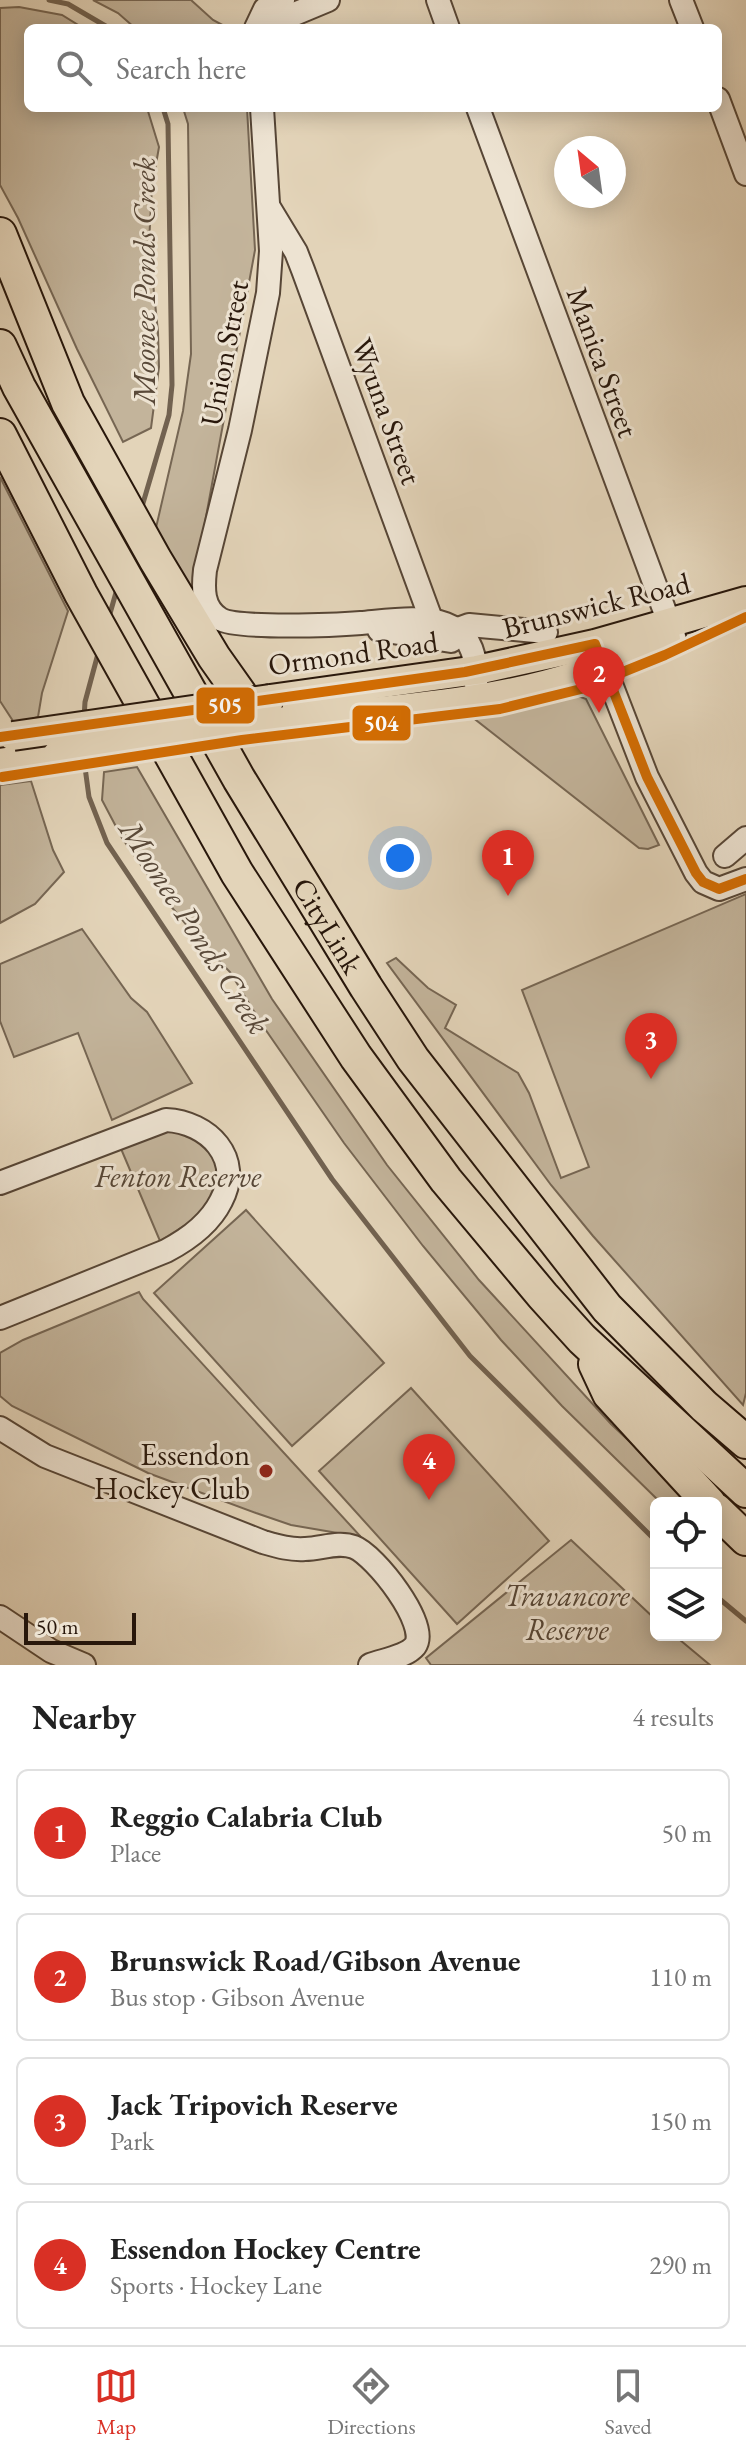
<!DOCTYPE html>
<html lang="en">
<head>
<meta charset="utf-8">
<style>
	body { margin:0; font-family:"EB Garamond",serif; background:#f6f6f6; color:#222 }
	.controls { position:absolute; right:24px; bottom:24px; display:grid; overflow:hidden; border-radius:12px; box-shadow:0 4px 20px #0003 }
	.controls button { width:72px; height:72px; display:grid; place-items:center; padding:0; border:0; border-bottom:2px solid #e0e0e0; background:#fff; color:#222; font:40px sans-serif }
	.compass { position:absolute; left:554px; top:136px; width:72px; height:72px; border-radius:50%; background:#fff; box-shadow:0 4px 20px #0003; rotate:331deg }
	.scale { position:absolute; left:24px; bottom:20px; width:112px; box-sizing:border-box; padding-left:8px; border:4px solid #28170b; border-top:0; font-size:22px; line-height:28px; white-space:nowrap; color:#28170b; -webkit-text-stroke:6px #ede3d2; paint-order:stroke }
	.you { position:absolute; left:400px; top:858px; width:28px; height:28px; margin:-20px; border:6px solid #fff; border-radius:50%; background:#1a73e8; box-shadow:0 0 0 12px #1a73e833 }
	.badge { display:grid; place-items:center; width:52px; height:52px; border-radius:50%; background:#d93025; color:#fff; font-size:26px; font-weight:700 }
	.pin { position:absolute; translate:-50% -66px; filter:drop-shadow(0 2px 4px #0008) }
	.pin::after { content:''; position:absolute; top:42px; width:28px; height:24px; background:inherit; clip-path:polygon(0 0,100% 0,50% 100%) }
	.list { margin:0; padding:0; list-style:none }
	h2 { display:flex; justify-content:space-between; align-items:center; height:104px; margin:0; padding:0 32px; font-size:34px }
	h2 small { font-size:26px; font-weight:400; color:#767676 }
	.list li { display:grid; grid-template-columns:52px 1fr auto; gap:24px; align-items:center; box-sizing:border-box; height:128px; margin:0 16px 16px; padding:0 16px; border:2px solid #e0e0e0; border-radius:12px }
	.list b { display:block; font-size:30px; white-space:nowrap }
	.list p { margin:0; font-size:26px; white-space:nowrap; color:#767676 }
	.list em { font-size:26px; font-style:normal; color:#767676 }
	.icon { flex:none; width:44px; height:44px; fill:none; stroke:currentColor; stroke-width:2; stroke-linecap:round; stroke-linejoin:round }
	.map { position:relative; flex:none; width:746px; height:1665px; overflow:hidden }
	.search { position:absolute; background:#fff; box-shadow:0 4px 20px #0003; left:24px; right:24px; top:24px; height:88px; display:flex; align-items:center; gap:20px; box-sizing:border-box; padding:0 28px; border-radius:12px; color:#767676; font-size:30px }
	.sheet { height:680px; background:#fff }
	nav { display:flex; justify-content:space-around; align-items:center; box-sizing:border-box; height:112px; border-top:2px solid #e0e0e0; background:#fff; font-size:22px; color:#767676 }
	nav a { display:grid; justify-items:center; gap:4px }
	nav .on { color:#d93025 }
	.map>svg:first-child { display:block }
	.green { fill:#c3b49b; stroke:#766653; stroke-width:2 }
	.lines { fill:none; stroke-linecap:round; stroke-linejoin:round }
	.stream { stroke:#726250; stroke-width:5 }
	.minor-casing { stroke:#574636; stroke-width:26 }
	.major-casing { stroke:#28170b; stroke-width:32 }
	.highway-casing { stroke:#28170b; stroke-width:36 }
	.minor { stroke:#ede3d2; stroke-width:22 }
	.major { stroke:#e3d4b9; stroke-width:28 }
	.highway { stroke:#e3d4b9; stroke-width:32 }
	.major-bridge-casing { stroke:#28170b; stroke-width:32; stroke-linecap:butt }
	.major-bridge { stroke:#e3d4b9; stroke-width:28 }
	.bus-1-casing { stroke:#ede3d2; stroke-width:16 }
	.bus-2-casing { stroke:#ede3d2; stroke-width:16 }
	.bus-1 { stroke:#d46d02; stroke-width:10 }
	.bus-2 { stroke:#d46d02; stroke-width:10 }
	.poi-dot { fill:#8f2418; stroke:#ede3d2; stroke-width:3 }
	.labels { text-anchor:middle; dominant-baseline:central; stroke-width:6; stroke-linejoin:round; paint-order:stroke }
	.street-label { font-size:30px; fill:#28170b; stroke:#ede3d2 }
	.park-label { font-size:30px; font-style:italic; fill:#564636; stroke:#ede3d2 }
	.poi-label { font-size:30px; fill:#28170b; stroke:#ede3d2; text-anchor:end }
	.water-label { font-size:32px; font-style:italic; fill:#594939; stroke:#ede3d2 }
	.line-badge { stroke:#ede3d2; stroke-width:3 }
	.badge-label { font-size:22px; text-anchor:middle; font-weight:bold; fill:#fff }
</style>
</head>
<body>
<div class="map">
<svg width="746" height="1665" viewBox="0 0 746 1665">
	<rect width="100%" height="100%" fill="#e3d4b9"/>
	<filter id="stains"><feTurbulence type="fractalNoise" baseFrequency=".0025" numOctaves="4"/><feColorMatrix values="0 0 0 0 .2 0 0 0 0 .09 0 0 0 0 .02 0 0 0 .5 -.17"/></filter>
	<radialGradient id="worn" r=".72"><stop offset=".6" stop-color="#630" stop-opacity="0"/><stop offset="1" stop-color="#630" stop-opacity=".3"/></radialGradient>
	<g class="green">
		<polygon points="93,0 191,0 213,20 228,28 135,28 118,13"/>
		<polygon points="19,7 62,15 83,28 28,28 28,108 147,108 159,147 152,187 149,243 158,332 159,367 151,428 123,442 77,349 18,218 0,185 0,8"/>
		<polygon points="183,108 247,108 255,250 192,593 155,532 183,411 191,354 188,124"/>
		<polygon points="0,477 68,611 42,693 38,717 15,724 0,701"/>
		<polygon points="573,694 586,699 659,845 648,849 639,848 467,713"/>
		<polygon points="137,767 272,999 387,1165 479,1280 611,1424 695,1503 661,1503 562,1406 501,1340 423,1246 344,1143 263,1026 230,972 199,940 164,898 122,838 102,800 104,772"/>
		<polygon points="31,781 53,850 64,872 35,904 0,923 0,785"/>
		<polygon points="746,894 746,1393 743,1405 593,1236 551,1185 387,963 396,958 428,988 456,1005 445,1028 518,1073 529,1093 561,1178 589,1167 522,990"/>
		<polygon points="82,929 131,998 147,1012 192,1083 112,1120 78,1033 14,1057 0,1021 0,964"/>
		<polygon points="160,1128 197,1134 219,1166 214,1200 187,1228 184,1226 160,1241 119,1144"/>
		<polygon points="246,1210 384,1363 292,1446 154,1293"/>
		<polygon points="139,1292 143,1299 361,1537 291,1525 256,1513 148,1473 12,1406 0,1396 0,1353 23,1340"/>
		<polygon points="411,1388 549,1541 457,1624 319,1471"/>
		<polygon points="571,1540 656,1620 656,1635 674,1635 710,1665 431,1665 426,1658"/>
	</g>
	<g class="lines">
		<g class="stream">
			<polyline points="49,0 68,4 109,28"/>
			<polyline points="141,510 169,415 172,385 168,124 163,108"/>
			<polyline points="109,617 117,589"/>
			<polyline points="84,718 85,702 99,650"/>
			<polyline points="84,760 89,797 107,843 332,1179 470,1356 656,1541"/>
			<polyline points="716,1596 746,1621"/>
		</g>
		<g class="minor-casing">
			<g id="minor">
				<polyline points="438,0 448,28"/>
				<polyline points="681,0 692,28"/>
				<polyline points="256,28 265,9 283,0"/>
				<polyline points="274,28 280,20 328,0"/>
				<polyline points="718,99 746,174"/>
				<path d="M262 108 271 251 268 293 240 430 205 570C203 588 202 608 220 619 236 629 338 625 361 623 417 618 480 606 476 685"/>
				<polyline points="478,108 674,636"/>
				<polyline points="270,209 296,252 303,270 431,619 442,638"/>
				<polyline points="458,629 469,625 546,632"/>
				<polyline points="379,630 451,641"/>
				<polyline points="604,666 647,777 696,873 703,882 719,889 746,879"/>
				<polyline points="725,856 746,838"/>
				<path d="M0 1183 166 1120C208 1122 244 1158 221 1201 210 1223 187 1240 166 1251L0 1318"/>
				<path d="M0 1428 45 1456 263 1542C277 1546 290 1550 305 1549 321 1549 338 1541 354 1547 375 1555 430 1625 415 1646 406 1657 383 1660 370 1665"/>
				<polyline points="0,1617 51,1651 84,1665"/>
			</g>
		</g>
		<g class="major-casing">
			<g id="major">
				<polyline points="270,699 477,670 595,644 746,601"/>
				<path d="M285 721C378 710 487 705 575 676 606 667 637 653 666 639"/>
				<polyline points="0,763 57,755"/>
			</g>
		</g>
		<g class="highway-casing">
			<g id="highway">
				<polyline points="0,234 68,403 155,559 214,657 245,701"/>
				<path id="s1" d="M0 346 19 387 239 779 366 987 413 1059 607 1308 704 1406 746 1442"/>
				<polyline points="0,435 81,594 237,873 356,1057 446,1180 543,1296 582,1339 746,1491"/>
				<polyline points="595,1364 609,1394 709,1503"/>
				<polyline points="716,1510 746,1539"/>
			</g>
		</g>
		<use href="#minor" class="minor"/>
		<use href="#major" class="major"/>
		<use href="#highway" class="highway"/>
		<g class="major-bridge-casing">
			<g id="major-bridge">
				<polyline points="13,736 270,699"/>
				<polyline points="57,755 285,721"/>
			</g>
		</g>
		<use href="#major-bridge" class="major-bridge"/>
		<g class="bus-1-casing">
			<polyline id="bus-1" points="0,737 465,672 595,644 647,777 696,873 703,882 719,889 746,879"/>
		</g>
		<g class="bus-2-casing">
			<polyline id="bus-2" points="2,777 242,740 500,709 581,689 665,655 746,617"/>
		</g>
		<use href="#bus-1" class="bus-1"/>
		<use href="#bus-2" class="bus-2"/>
	</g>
	<circle class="poi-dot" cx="266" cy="1471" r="8"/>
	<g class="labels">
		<g class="street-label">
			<text transform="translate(224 353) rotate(-79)">Union Street</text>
			<text transform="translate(603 362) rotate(70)">Manica Street</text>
			<text transform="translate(387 411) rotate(70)">Wyuna Street</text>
			<text transform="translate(596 605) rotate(-14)">Brunswick Road</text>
			<text transform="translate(353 653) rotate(-8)">Ormond Road</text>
			<text stroke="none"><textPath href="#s1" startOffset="666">CityLink</textPath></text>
		</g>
		<g class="park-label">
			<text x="178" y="1176">Fenton Reserve</text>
			<text x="567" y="1595">Travancore<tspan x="567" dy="34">Reserve</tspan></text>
		</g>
		<g class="poi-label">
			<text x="250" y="1454">Essendon<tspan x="250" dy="34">Hockey Club</tspan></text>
		</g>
		<g class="water-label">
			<text transform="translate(144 281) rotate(-90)">Moonee Ponds Creek</text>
			<text transform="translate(195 927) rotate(57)">Moonee Ponds Creek</text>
		</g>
	</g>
	<g class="line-badge">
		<rect x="195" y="686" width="61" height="39" rx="8" fill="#d46d02"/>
		<rect x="351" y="704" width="61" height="38" rx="8" fill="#d46d02"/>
	</g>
	<g class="badge-label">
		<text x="225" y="713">505</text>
		<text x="381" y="731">504</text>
	</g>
	<rect width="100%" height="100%" filter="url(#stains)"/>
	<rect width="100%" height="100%" fill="url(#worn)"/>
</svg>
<div class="controls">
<button><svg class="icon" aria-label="locate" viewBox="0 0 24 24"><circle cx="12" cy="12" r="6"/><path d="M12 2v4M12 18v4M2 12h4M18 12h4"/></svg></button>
<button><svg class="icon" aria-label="layers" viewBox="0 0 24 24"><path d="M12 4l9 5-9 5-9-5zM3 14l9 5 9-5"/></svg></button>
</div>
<svg class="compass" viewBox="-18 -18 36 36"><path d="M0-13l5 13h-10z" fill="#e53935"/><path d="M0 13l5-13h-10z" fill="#767676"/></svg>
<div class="scale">50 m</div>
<div class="you"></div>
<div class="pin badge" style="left:508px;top:896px">1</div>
<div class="pin badge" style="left:599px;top:713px">2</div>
<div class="pin badge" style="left:651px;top:1079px">3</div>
<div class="pin badge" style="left:429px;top:1500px">4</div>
<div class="search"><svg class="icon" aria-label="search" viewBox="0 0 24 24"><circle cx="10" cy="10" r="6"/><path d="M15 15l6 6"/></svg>Search here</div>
</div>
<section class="sheet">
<h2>Nearby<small>4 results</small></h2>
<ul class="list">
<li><span class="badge">1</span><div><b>Reggio Calabria Club</b><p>Place</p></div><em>50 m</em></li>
<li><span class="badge">2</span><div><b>Brunswick Road/Gibson Avenue</b><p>Bus stop · Gibson Avenue</p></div><em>110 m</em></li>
<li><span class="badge">3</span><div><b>Jack Tripovich Reserve</b><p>Park</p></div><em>150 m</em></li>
<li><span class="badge">4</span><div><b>Essendon Hockey Centre</b><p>Sports · Hockey Lane</p></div><em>290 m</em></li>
</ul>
</section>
<nav>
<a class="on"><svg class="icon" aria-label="map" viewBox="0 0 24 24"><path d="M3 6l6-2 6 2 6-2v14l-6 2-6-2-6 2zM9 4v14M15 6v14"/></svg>Map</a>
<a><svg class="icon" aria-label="directions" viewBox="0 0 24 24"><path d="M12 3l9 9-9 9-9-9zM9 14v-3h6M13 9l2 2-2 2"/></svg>Directions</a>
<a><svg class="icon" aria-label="saved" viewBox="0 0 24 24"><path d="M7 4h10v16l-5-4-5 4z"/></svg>Saved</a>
</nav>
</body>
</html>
